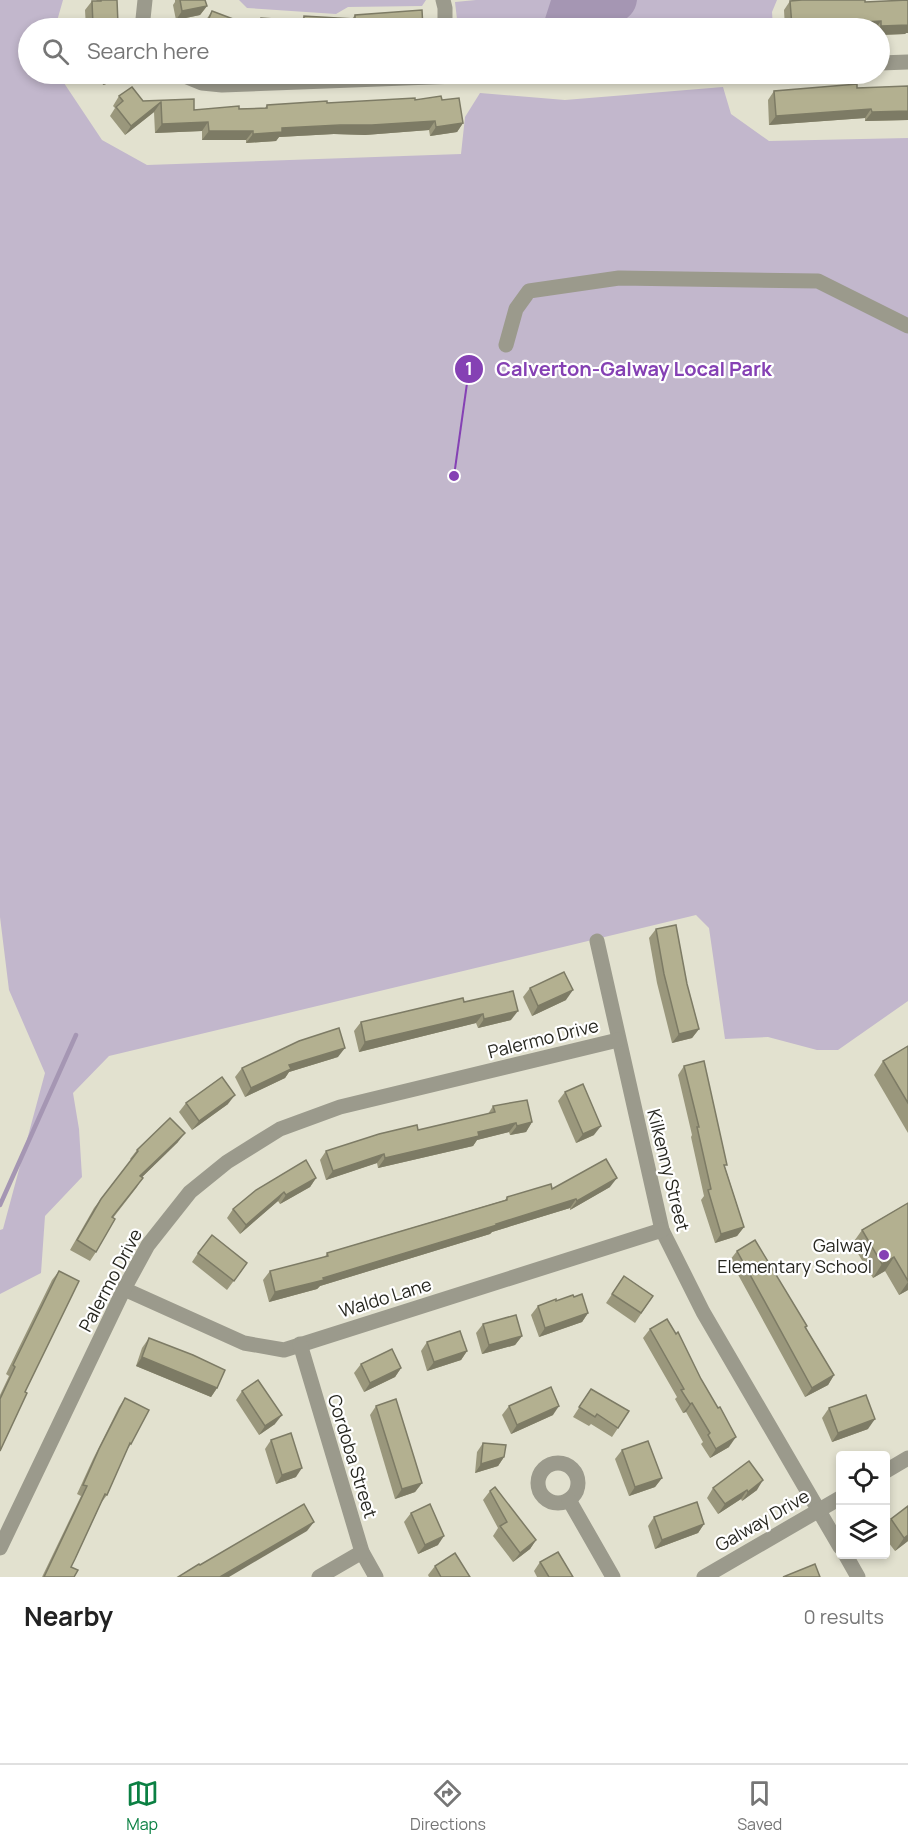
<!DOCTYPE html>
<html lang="en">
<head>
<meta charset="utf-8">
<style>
	body { margin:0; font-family:Manrope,sans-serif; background:#f2f2f2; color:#222 }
	.controls { position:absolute; right:18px; bottom:18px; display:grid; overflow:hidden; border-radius:6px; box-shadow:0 3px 9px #0003 }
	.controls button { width:54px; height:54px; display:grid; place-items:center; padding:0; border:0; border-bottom:2px solid #e0e0e0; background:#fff; color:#222; font:30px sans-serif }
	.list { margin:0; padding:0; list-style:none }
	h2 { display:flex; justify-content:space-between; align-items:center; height:78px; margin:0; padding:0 24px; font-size:26px }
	h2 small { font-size:20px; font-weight:400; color:#767676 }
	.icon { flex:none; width:33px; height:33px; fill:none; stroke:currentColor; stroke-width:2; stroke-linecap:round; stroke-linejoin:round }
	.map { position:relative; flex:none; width:908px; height:1577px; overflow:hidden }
	.search { position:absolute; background:#fff; box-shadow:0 3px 9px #0003; left:18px; right:18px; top:18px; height:66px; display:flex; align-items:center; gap:15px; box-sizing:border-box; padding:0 21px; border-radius:33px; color:#767676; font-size:22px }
	.sheet { height:186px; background:#fff }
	nav { display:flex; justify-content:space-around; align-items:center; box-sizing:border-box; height:84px; border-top:2px solid #e0e0e0; background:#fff; font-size:16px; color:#767676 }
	nav a { display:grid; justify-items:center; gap:3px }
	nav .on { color:#0b8043 }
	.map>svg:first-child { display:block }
	.green { fill:#c2b7cc }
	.water { fill:#a596b3 }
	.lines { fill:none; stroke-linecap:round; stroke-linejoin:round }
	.stream { stroke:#a596b3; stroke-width:4.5 }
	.minor { stroke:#9b9a8c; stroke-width:15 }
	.tertiary { stroke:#9b9a8c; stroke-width:15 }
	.wall { fill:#9a977c }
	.shaded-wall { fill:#7d7b65 }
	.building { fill:#b3b090; stroke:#7d7b65; stroke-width:1.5 }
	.poi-dot { fill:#8541b4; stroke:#fff; stroke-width:2 }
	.labels { text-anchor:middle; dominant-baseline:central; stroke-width:4.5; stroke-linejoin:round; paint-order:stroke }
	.street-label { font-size:18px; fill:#272720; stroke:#fff }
	.poi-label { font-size:18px; fill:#272720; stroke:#fff; text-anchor:end }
	.leader { fill:none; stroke:#8541b4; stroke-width:2 }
	.callout-dot { fill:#8541b4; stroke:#fff; stroke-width:2 }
	.mark-label { font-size:18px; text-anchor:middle; font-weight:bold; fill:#fff }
	.callout-label { font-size:20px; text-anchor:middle; font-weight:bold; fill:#8541b4; stroke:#fff; stroke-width:4.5; stroke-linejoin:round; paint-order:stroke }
</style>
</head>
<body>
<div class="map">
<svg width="908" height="1577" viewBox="0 0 908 1577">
	<rect width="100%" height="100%" fill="#e2e1cf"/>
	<g class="green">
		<polygon points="0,0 63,0 57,21 58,28 28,28 28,74 61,74 62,80 102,140 147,165 461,154 465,117 480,93 565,100 723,87 731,114 769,141 908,138 908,1001 838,1050 817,1050 768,1037 725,1039 709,928 696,915 109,1056 73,1093 79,1129 82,1177 45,1216 41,1273 0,1294 0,1230 3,1229 45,1073 9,990 0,917"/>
		<polygon points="239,0 426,0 422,6 348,7 336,14 247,8"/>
		<polygon points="476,0 777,0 772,12 773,28 458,28 455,2"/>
	</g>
	<path class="water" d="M551 0H637C633 37 568 29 542 28Z"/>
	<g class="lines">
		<polyline class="stream" points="0,1205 76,1035"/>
		<g class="minor">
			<polyline points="145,0 143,19 146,28"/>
			<polyline points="443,0 445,8 445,28"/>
			<polyline points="880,63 908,62"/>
			<polyline points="180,74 202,83 222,85 510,74"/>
			<polyline points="506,345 516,309 529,291 619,278 818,281 908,326"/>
			<polyline points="597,941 662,1230 703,1312 840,1547"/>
			<polyline points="124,1289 244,1343 284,1350 662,1230"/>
			<polyline points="300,1344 362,1552 376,1577"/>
			<circle cx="558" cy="1483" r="20"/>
			<polyline points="569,1500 613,1577"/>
			<polyline points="0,1548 124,1289 148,1245 190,1192 227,1162 280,1129 340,1107 618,1040"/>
			<polyline points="845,1554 858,1577"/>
			<polyline points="319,1577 362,1552"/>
		</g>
		<g class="tertiary">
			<polyline points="886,1471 908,1458"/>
			<polyline points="704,1577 840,1498"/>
		</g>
	</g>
	<g class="wall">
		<polygon points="97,0 117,0 115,28 86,28 85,10 92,1 96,1"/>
		<polygon points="175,0 205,0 207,6 200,15 176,20 173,5 175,2"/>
		<polygon points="908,0 908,33 906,33 905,34 879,35 879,28 785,28 784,10 790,1 865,2"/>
		<polygon points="212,11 239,28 202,28 206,20"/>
		<polygon points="355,15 423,28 254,28 261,18 301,21 304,16 352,19"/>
		<polygon points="99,74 130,74 128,77 103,85"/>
		<polygon points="908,86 908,120 865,121 865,118 769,125 768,100 774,91"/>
		<polygon points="119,96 143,101 194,99 194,110 265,108 267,105 415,100 442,100 463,123 457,132 430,136 429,130 365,135 334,134 279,137 276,141 246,143 246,140 202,140 202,131 155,133 154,112 125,135 110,116 115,108 113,106"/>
		<polygon points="656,929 687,984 699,1029 692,1038 672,1043 657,983 649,938"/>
		<polygon points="530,988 566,1000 532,1016 523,997"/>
		<polygon points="464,1002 511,1020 478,1028 476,1023 359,1052 354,1031 361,1022"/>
		<polygon points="908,1046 908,1133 874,1075 883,1061"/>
		<polygon points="338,1057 289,1072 285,1078 245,1097 235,1077 242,1068"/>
		<polygon points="684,1066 725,1167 744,1227 737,1236 715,1243 701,1200 704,1196 691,1137 692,1135 678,1075"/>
		<polygon points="565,1092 594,1135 576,1143 558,1101"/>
		<polygon points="186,1103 228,1104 192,1130 179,1112"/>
		<polygon points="493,1106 532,1122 526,1132 510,1135 509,1132 477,1140 473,1146 378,1168 377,1163 326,1180 320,1160 326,1151 488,1114"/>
		<polygon points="178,1142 142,1177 137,1187 113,1218 96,1252 90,1261 70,1250 94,1208 131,1160 130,1159 137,1150"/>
		<polygon points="316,1178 310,1187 280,1204 278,1201 240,1234 227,1218 233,1209"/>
		<polygon points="610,1187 570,1210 570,1208 492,1232 490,1234 320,1286 317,1289 269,1302 263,1280 270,1271 325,1257 327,1253 505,1200 507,1197 552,1189"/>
		<polygon points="908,1203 908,1290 899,1295 885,1271 873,1278 852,1244 862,1230"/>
		<polygon points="737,1251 807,1326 806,1328 834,1375 828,1385 805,1397 730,1260"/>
		<polygon points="198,1253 247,1263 227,1290 192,1262"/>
		<polygon points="59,1271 25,1392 0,1451 0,1395 9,1376 6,1374 52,1280"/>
		<polygon points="624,1276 653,1296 635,1323 606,1303"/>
		<polygon points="574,1297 588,1313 582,1322 539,1337 531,1315 538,1306"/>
		<polygon points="483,1324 522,1336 515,1345 482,1354 476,1333"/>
		<polygon points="650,1329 729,1447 710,1458 701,1444 703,1442 686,1412 683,1413 675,1399 677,1397 643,1338"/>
		<polygon points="149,1338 217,1388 211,1397 136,1366 142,1348"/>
		<polygon points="427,1342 467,1351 461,1360 427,1371 421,1351"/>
		<polygon points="361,1364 401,1368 395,1377 364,1392 354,1373"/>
		<polygon points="591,1389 618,1428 612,1437 591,1424 589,1426 573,1417"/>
		<polygon points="242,1391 275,1424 259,1435 236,1400"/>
		<polygon points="125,1398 131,1444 126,1451 107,1495 101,1503 75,1559 71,1567 74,1577 42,1577 81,1496 77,1494 93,1459 119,1407"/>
		<polygon points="376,1406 422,1483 415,1492 395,1499 370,1415"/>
		<polygon points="509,1406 553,1415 511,1434 502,1415"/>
		<polygon points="829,1408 868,1429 832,1442 822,1418"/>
		<polygon points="271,1440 296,1477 276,1484 265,1449"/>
		<polygon points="483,1443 504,1457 498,1466 475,1473 477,1452"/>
		<polygon points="622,1450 662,1478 655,1487 629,1496 615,1459"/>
		<polygon points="713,1488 757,1490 742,1501 741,1499 718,1514 707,1498"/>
		<polygon points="490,1491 536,1540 530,1549 513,1562 493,1536 498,1528 483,1500"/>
		<polygon points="411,1513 438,1545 418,1554 404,1522"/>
		<polygon points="654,1517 704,1524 698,1533 655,1549 648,1526"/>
		<polygon points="891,1519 908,1541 895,1551 885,1538 885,1527"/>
		<polygon points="540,1562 573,1577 537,1577 534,1571"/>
		<polygon points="435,1566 470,1577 429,1577 428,1575"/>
	</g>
	<g class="shaded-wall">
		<polygon points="207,6 200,15 176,20 182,11"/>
		<polygon points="881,21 876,28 790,28 792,26"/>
		<polygon points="118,24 115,28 91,28 93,26"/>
		<polygon points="908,25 908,33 906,33 905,34 879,35 879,28 881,26"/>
		<polygon points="116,74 130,74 128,77 103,85 110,75"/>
		<polygon points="161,102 154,112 125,135 131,126"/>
		<polygon points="871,109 865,118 769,125 776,116"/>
		<polygon points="908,111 908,120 865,121 872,112"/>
		<polygon points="435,121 429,130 365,135 334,134 279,137 276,141 246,143 253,134 282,128"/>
		<polygon points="208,122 202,131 155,133 162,124"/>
		<polygon points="463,123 457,132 430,136 436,127"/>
		<polygon points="209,131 253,131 246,140 202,140"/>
		<polygon points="573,990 566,1000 532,1016 538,1006"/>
		<polygon points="518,1011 511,1020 478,1028 484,1019"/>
		<polygon points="483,1014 476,1023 359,1052 365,1042"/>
		<polygon points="699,1029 692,1038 672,1043 679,1034"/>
		<polygon points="345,1048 338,1057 289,1072 285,1078 245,1097 251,1088 289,1065"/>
		<polygon points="235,1095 228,1104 192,1130 199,1121"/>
		<polygon points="532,1122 526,1132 510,1135 517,1126"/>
		<polygon points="516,1123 509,1132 477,1140 473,1146 378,1168 385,1158 478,1132"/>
		<polygon points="601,1126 594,1135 576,1143 583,1134"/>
		<polygon points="185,1133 178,1142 134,1185 140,1176"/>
		<polygon points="384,1154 377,1163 326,1180 333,1171"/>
		<polygon points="316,1178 310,1187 280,1204 286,1195"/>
		<polygon points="617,1178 610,1187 570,1210 577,1201"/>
		<polygon points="284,1192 278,1201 240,1234 246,1225"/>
		<polygon points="576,1199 570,1208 492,1232 490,1234 320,1286 317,1289 269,1302 275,1292"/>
		<polygon points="744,1227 737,1236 715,1243 721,1234"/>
		<polygon points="894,1257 885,1271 873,1278 882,1264"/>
		<polygon points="908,1282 908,1290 899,1295"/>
		<polygon points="588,1313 582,1322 539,1337 545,1328"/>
		<polygon points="522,1336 515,1345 482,1354 489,1345"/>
		<polygon points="467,1351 461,1360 427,1371 434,1362"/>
		<polygon points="142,1357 217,1388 211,1397 136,1366"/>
		<polygon points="401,1368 395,1377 364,1392 370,1383"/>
		<polygon points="834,1375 828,1385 805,1397 812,1388"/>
		<polygon points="692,1403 686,1412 683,1413 690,1404"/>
		<polygon points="559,1406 553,1415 511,1434 517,1425"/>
		<polygon points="282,1415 275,1424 259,1435 265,1426"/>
		<polygon points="875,1419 868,1429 832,1442 838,1433"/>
		<polygon points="736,1437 729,1447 710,1458 716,1449"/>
		<polygon points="504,1457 498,1466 475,1473 481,1464"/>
		<polygon points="302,1468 296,1477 276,1484 282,1475"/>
		<polygon points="662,1478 655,1487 629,1496 635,1487"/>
		<polygon points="763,1480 757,1490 742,1501 748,1492"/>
		<polygon points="422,1483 415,1492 395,1499 402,1489"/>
		<polygon points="747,1490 741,1499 718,1514 725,1504"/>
		<polygon points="314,1522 307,1531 229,1577 220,1577"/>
		<polygon points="704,1524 698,1533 655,1549 662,1540"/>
		<polygon points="908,1535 908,1541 895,1551 904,1538"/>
		<polygon points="444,1536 438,1545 418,1554 425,1545"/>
		<polygon points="536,1540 530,1549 513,1562 520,1553"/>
	</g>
	<g class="building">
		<polygon points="101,0 117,0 118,24 93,26 92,1 101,1"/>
		<polygon points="180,0 205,0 207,6 182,11"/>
		<polygon points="802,0 865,0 865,2 908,0 908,25 881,26 881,21 792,26 790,1"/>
		<polygon points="422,10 423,28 261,28 261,18 304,21 304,16 355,19 355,15"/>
		<polygon points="212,11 241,22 239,28 205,28"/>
		<polygon points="857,84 857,88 908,86 908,111 872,112 871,109 776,116 774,91"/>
		<polygon points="132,87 143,101 194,99 194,110 239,106 239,109 267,108 267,105 327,101 327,103 415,98 415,100 441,96 442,100 459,98 463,123 436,127 435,121 372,125 340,125 282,128 282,132 253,134 253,131 209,131 208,122 162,124 161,102 131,126 116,107 123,101 119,96"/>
		<polygon points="676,925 687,984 699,1029 679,1034 664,974 656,929"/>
		<polygon points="564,972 573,990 538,1006 530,988"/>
		<polygon points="513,991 518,1011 484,1019 483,1014 365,1042 361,1022 463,998 464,1002"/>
		<polygon points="339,1028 345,1048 289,1065 291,1069 251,1088 242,1068 299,1041"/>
		<polygon points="908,1046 908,1103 883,1061"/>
		<polygon points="704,1061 727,1165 724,1165 744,1227 721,1234 708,1190 711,1189 697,1127 699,1127 684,1066"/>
		<polygon points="222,1077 235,1095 199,1121 186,1103"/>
		<polygon points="583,1084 601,1126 583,1134 565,1092"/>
		<polygon points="527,1100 532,1122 517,1126 516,1123 478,1132 479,1136 385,1158 384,1154 333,1171 326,1151 379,1134 417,1125 418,1130 495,1112 493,1106"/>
		<polygon points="170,1118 185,1133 140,1176 143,1178 112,1217 115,1219 96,1252 77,1240 101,1199 138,1151 137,1150"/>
		<polygon points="606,1159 617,1178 577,1201 576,1199 496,1224 497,1225 323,1278 324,1280 275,1292 270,1271 328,1256 327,1253 507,1200 507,1197 551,1184 552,1189"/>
		<polygon points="306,1160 316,1178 286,1195 284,1192 246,1225 233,1209 256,1190"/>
		<polygon points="908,1203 908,1281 894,1257 882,1264 862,1230"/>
		<polygon points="212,1235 247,1263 234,1281 198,1253"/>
		<polygon points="755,1240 807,1326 805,1327 834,1375 812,1388 737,1251"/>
		<polygon points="59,1271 79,1281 25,1392 27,1393 0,1451 0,1399 15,1367 13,1365"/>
		<polygon points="624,1276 653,1296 641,1313 612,1294"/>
		<polygon points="582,1294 588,1313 545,1328 538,1306 556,1299 556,1301 573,1295 574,1297"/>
		<polygon points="516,1315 522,1336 489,1345 483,1324"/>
		<polygon points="667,1319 676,1334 678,1332 701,1379 718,1408 720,1407 736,1437 716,1449 708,1435 710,1433 692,1403 690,1404 681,1390 684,1389 650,1329"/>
		<polygon points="460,1331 467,1351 434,1362 427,1342"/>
		<polygon points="149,1338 193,1355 225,1370 217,1388 142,1357"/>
		<polygon points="392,1349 401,1368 370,1383 361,1364"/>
		<polygon points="258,1380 282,1415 265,1426 242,1391"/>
		<polygon points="551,1387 559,1406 517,1425 509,1406"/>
		<polygon points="591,1389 629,1411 618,1428 597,1414 595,1417 579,1407"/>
		<polygon points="866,1395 875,1419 838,1433 829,1408"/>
		<polygon points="125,1398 149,1410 131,1444 130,1443 107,1495 105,1494 75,1559 71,1567 78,1570 74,1577 44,1577 87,1486 83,1485 99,1449"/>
		<polygon points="396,1399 422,1483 402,1489 376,1406"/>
		<polygon points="291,1433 302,1468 282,1475 271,1440"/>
		<polygon points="648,1441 662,1478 635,1487 622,1450"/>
		<polygon points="483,1443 506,1445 504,1457 481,1464"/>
		<polygon points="749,1461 763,1480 748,1492 747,1490 725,1504 713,1488"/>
		<polygon points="495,1487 536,1540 520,1553 500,1526 507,1522 490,1491"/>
		<polygon points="697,1502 704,1524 662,1540 654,1517"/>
		<polygon points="304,1504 314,1522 220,1577 178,1577 199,1564 200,1565"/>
		<polygon points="430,1504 444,1536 425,1545 411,1513"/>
		<polygon points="908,1506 908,1535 904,1538 891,1519"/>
		<polygon points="558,1552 573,1577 549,1577 540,1562"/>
		<polygon points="455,1553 470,1577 441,1577 435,1566"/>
		<polygon points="815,1564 820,1577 783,1577"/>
	</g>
	<circle class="poi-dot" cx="884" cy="1255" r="6"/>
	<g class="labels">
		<g class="street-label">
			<text transform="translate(543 1038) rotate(-14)">Palermo Drive</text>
			<text transform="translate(669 1170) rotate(76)">Kilkenny Street</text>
			<text transform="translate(110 1280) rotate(-62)">Palermo Drive</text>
			<text transform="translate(385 1297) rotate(-17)">Waldo Lane</text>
			<text transform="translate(353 1456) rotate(73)">Cordoba Street</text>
			<text transform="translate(762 1520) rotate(-30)">Galway Drive</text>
		</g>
		<g class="poi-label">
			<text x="872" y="1245">Galway<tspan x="872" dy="21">Elementary School</tspan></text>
		</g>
	</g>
	<path class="leader" d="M454 476L469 369"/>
	<g class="callout-dot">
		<circle cx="454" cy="476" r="6"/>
		<circle cx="469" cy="369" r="15"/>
	</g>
	<g class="mark-label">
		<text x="469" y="375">1</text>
	</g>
	<g class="callout-label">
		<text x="634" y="376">Calverton-Galway Local Park</text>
	</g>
</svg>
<div class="controls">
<button><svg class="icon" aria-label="locate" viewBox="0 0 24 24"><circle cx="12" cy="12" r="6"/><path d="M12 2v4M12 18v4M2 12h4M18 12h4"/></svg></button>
<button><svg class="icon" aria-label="layers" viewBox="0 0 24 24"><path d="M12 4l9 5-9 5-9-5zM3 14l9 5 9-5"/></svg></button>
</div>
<div class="search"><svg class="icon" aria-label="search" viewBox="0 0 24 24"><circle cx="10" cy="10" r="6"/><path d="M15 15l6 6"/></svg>Search here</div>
</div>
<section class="sheet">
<h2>Nearby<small>0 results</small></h2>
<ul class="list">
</ul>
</section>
<nav>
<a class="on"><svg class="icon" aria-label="map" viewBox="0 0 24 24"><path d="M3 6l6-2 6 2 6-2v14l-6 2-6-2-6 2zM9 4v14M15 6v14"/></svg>Map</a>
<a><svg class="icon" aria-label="directions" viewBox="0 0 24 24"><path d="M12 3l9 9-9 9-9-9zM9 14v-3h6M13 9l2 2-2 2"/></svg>Directions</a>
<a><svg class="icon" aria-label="saved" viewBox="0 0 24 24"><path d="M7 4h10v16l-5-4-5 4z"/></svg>Saved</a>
</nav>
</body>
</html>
